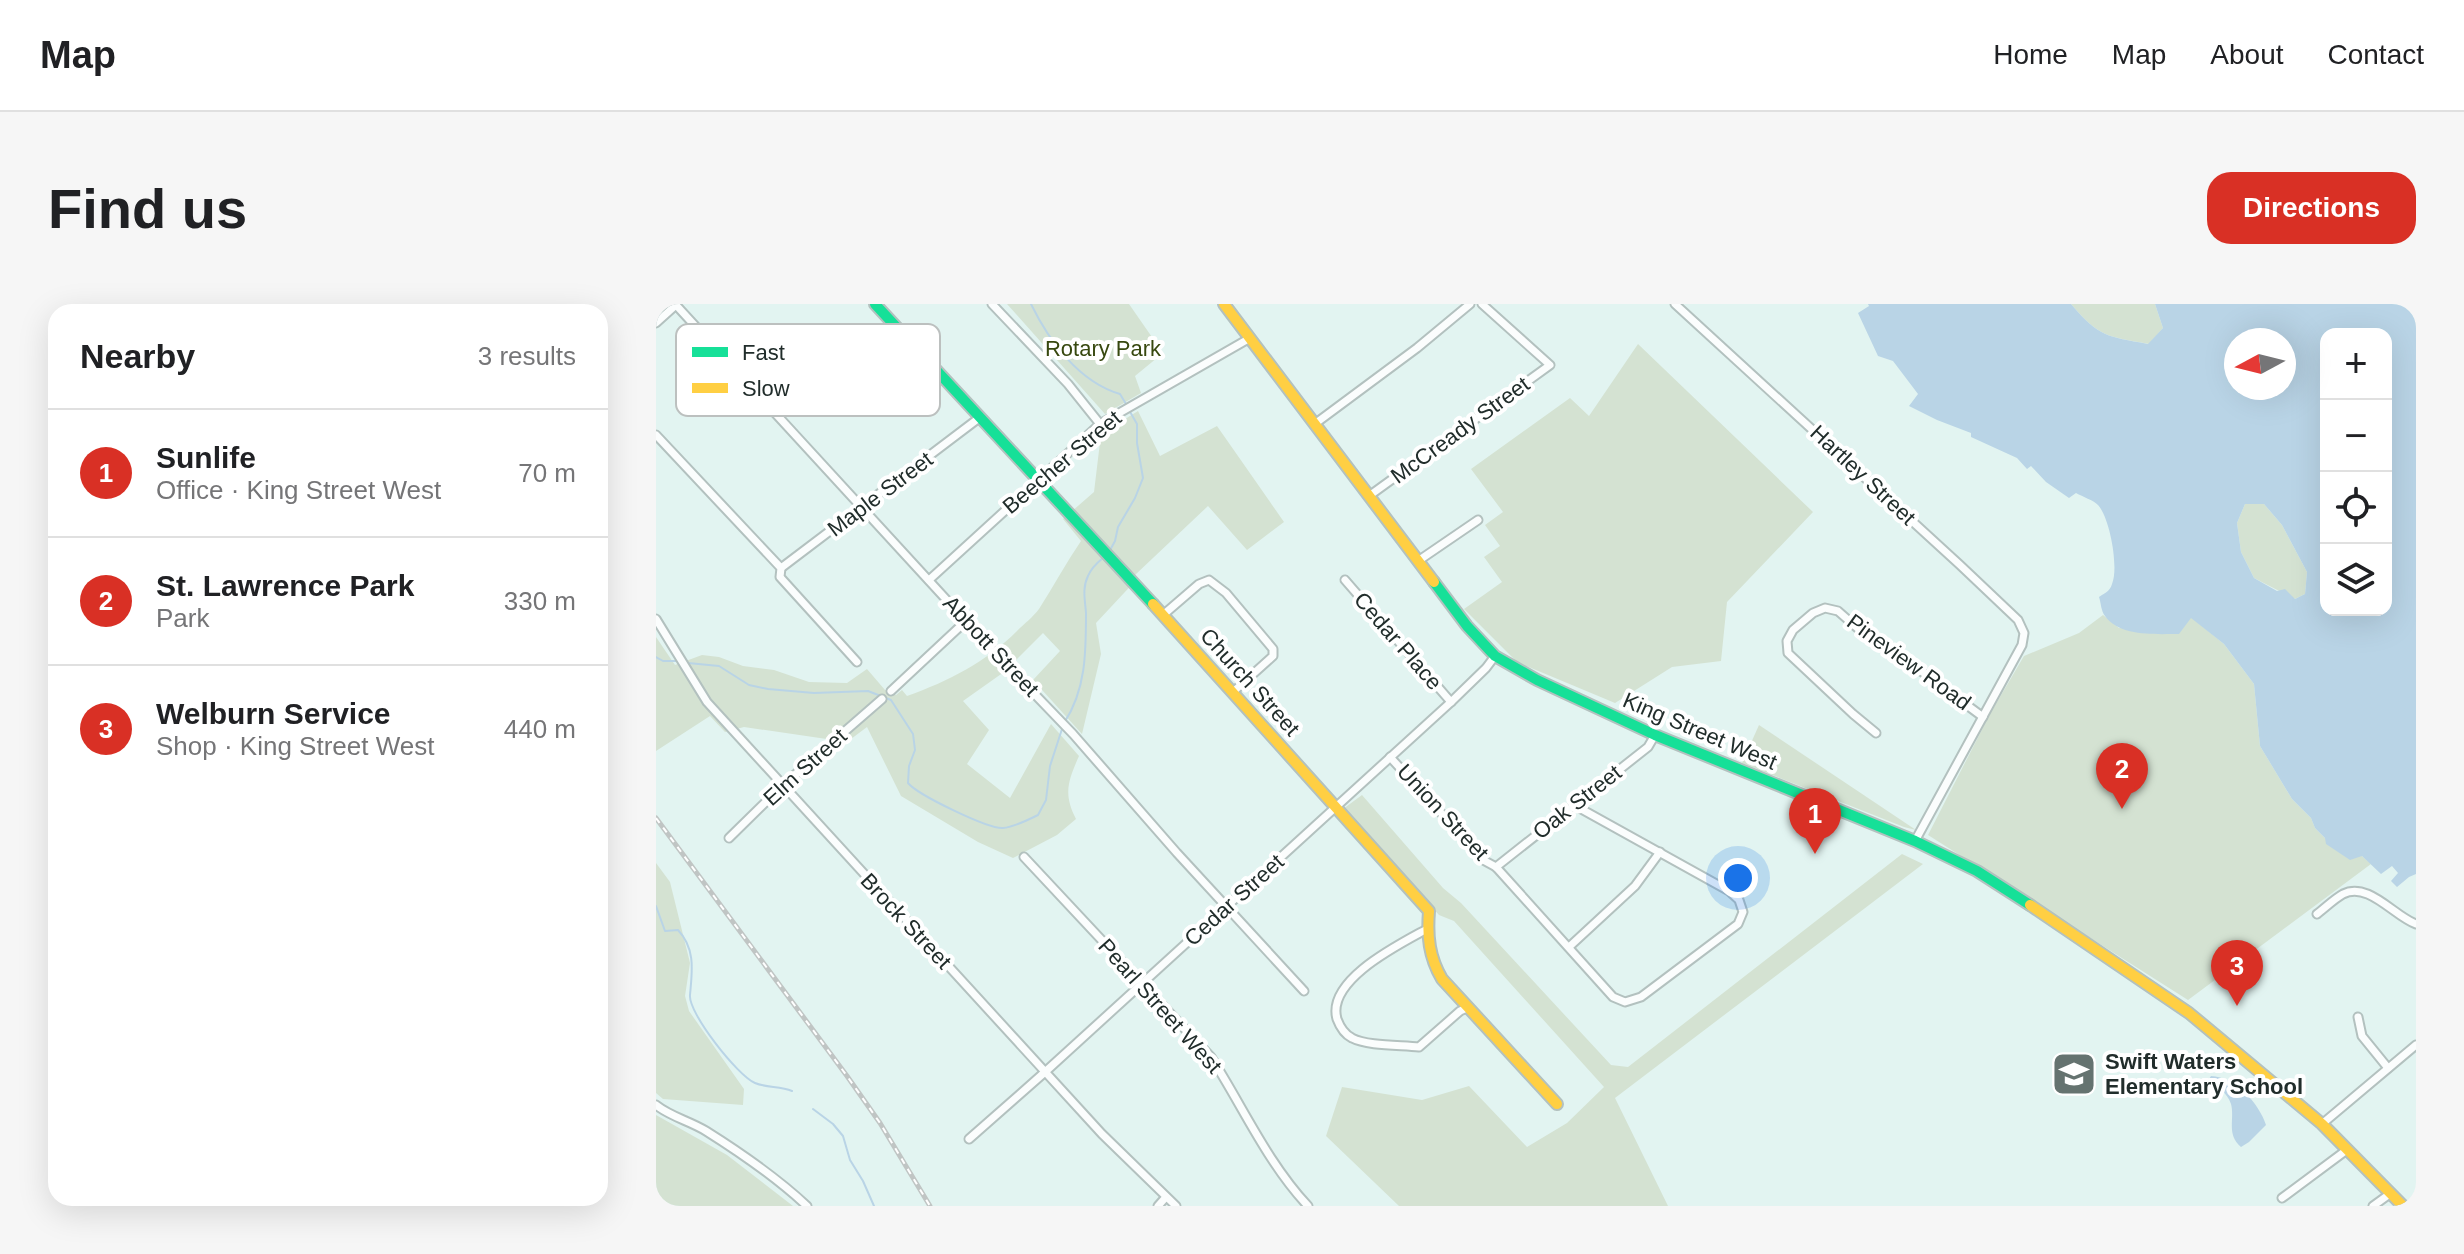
<!DOCTYPE html>
<html lang="en">
<head>
<meta charset="utf-8">
<style>
	body { margin:0; font-family:Helvetica,sans-serif; background:#f6f6f6; color:#202124 }
	.controls { position:absolute; right:24px; top:24px; display:grid; overflow:hidden; border-radius:16px; box-shadow:0 8px 32px #0002 }
	.controls button { width:72px; height:72px; display:grid; place-items:center; padding:0; border:0; border-bottom:2px solid #e0e0e0; background:#fff; color:#202124; font:40px sans-serif }
	.compass { position:absolute; left:1568px; top:24px; width:72px; height:72px; border-radius:50%; background:#fff; box-shadow:0 8px 32px #0002; rotate:263deg }
	.you { position:absolute; left:1082px; top:574px; width:28px; height:28px; margin:-20px; border:6px solid #fff; border-radius:50%; background:#1a73e8; box-shadow:0 0 0 12px #1a73e833 }
	.badge { display:grid; place-items:center; width:52px; height:52px; border-radius:50%; background:#d93025; color:#fff; font-size:26px; font-weight:700 }
	.pin { position:absolute; translate:-50% -66px; filter:drop-shadow(0 2px 4px #0008) }
	.pin::after { content:''; position:absolute; top:42px; width:28px; height:24px; background:inherit; clip-path:polygon(0 0,100% 0,50% 100%) }
	.list { margin:0; padding:0; list-style:none }
	h2 { display:flex; justify-content:space-between; align-items:center; height:104px; margin:0; padding:0 32px; font-size:34px }
	h2 small { font-size:26px; font-weight:400; color:#757577 }
	.list li { display:grid; grid-template-columns:52px 1fr auto; gap:24px; align-items:center; box-sizing:border-box; height:128px; padding:0 32px; border-top:2px solid #e0e0e0 }
	.list b { display:block; font-size:30px; white-space:nowrap }
	.list p { margin:0; font-size:26px; white-space:nowrap; color:#757577 }
	.list em { font-size:26px; font-style:normal; color:#757577 }
	.icon { flex:none; width:44px; height:44px; fill:none; stroke:currentColor; stroke-width:2; stroke-linecap:round; stroke-linejoin:round }
	.map { position:relative; flex:none; width:1760px; height:902px; overflow:hidden; border-radius:24px }
	header { display:flex; align-items:center; gap:48px; box-sizing:border-box; height:112px; padding:0 40px; background:#fff; border-bottom:2px solid #e0e0e0 }
	header strong { font-size:38px }
	nav { display:flex; gap:44px; margin-inline-start:auto; font-size:28px }
	.intro { display:flex; align-items:center; justify-content:space-between; box-sizing:border-box; height:192px; padding:0 48px }
	h1 { margin:0; font-size:56px }
	.button { padding:20px 36px; border-radius:24px; background:#d93025; color:#fff; font-size:28px; font-weight:700 }
	main { display:flex; gap:48px; padding:0 48px }
	aside { flex:1; background:#fff; border-radius:24px; box-shadow:0 8px 32px #0002 }
	.map>svg:first-child { display:block }
	.green { fill:#d4e2d2 }
	.water { fill:#b9d4e6; fill-rule:evenodd }
	.lines { fill:none; stroke-linecap:round; stroke-linejoin:round }
	.stream { stroke:#b9d4e6; stroke-width:2 }
	.street-casing { stroke:#b3c1bf; stroke-width:11 }
	.fast-casing { stroke:#b3c1bf; stroke-width:14 }
	.slow-casing { stroke:#b3c1bf; stroke-width:14 }
	.street { stroke:#fbfdfd; stroke-width:7 }
	.fast { stroke:#16e098; stroke-width:10 }
	.slow { stroke:#ffcf43; stroke-width:10 }
	.rail-casing { stroke:#c0c5c4; stroke-width:5 }
	.rail { stroke:#fff; stroke-width:2; stroke-dasharray:6; stroke-linecap:butt }
	.labels { text-anchor:middle; dominant-baseline:central; stroke-width:8; stroke-linejoin:round; paint-order:stroke }
	.park-label { font-size:22px; fill:#37480f; stroke:#fff }
	.street-label { font-size:22px; fill:#212d2b; stroke:#fff }
	.poi-label { font-size:22px; font-weight:bold; fill:#212d2b; stroke:#fff; text-anchor:start }
	.key { fill:#fff; stroke:#bcc0bf; stroke-width:2 }
	.key-label { font-size:22px; fill:#212d2b }
</style>
</head>
<body>
<header>
<strong>Map</strong>
<nav><a>Home</a><a>Map</a><a>About</a><a>Contact</a></nav>
</header>
<div class="intro"><h1>Find us</h1><a class="button">Directions</a></div>
<main>
<aside>
<h2>Nearby<small>3 results</small></h2>
<ul class="list">
<li><span class="badge">1</span><div><b>Sunlife</b><p>Office · King Street West</p></div><em>70 m</em></li>
<li><span class="badge">2</span><div><b>St. Lawrence Park</b><p>Park</p></div><em>330 m</em></li>
<li><span class="badge">3</span><div><b>Welburn Service</b><p>Shop · King Street West</p></div><em>440 m</em></li>
</ul>
</aside>
<div class="map">
<svg width="1760" height="902" viewBox="0 0 1760 902">
	<rect width="100%" height="100%" fill="#e2f4f1"/>
	<g class="green">
		<polygon points="351,0 473,0 507,49 479,72 485,89 449,110"/>
		<path d="M1415 0H1499L1507 24 1493 40C1451 32 1444 34 1415 0Z"/>
		<polygon points="982,40 1157,208 1071,298 1065,357 1016,363 959,399 861,358 808,305 846,278 828,253 844,242 829,221 847,208 815,165 914,94 933,112"/>
		<path d="M482 107 504 152 561 122 628 218 591 246 552 202 479 271 482 274 440 319 445 350 426 430 377 376 404 347 387 329 348 368 307 397 333 426 311 460 354 494 395 420 423 452C412 477 407 490 420 515L401 531 357 554 322 538 245 492 211 423 191 438 88 423 69 428 54 412 0 447V333L19 361 46 351 63 353 87 362 118 366 153 378 191 379 211 365 229 386 240 391 246 386 251 392C293 377 330 358 361 327 368 320 377 313 383 305 397 283 410 259 425 237L407 215 438 188 445 130Z"/>
		<polygon points="1589,200 1608,200 1626,221 1651,268 1649,290 1639,295 1598,274 1585,248 1581,219"/>
		<polygon points="1447,311 1463,324 1535,313 1568,340 1598,380 1604,442 1636,495 1655,514 1659,524 1669,534 1706,552 1715,560 1532,696 1272,531 1334,410 1368,352 1423,329"/>
		<polygon points="1103,421 1260,526 1248,523 1086,459"/>
		<polygon points="706,491 787,584 805,599 955,761 972,763 1246,550 1267,560 959,794 1012,902 743,902 670,832 686,783 766,796 813,782 871,843 911,819 948,783 798,617 783,611 687,505"/>
		<polygon points="0,559 14,578 34,659 29,692 33,707 88,785 87,801 7,795 0,789"/>
		<polygon points="0,811 71,851 137,902 0,902"/>
	</g>
	<g class="water">
		<path d="M1212 0H1415C1444 34 1451 32 1492 40L1507 24 1499 0H1760V570L1753 573 1741 583 1735 577 1742 569 1736 562 1725 570 1706 552 1694 556 1670 540 1669 534 1659 524 1655 514 1636 495 1604 442 1598 380 1568 340 1535 314 1523 330C1500 330 1464 333 1449 312 1445 307 1445 299 1443 293 1449 289 1454 287 1456 280 1463 264 1454 214 1442 201 1437 196 1427 193 1420 189L1413 194 1390 178 1375 162 1371 165 1361 154 1315 133V129L1281 116 1253 102 1262 90 1237 57 1222 52 1202 9 1213 2ZM1670 30H1730V306H1670ZM1580 36H1628V84H1580ZM1589 200H1608L1626 221 1651 268 1649 290 1639 295 1629 285 1621 287 1598 274 1585 248 1581 219Z"/>
		<path d="M1555 772C1579 773 1603 799 1610 821L1593 838 1585 843C1570 830 1579 815 1575 800 1571 788 1561 783 1553 775Z"/>
	</g>
	<g class="lines">
		<g class="stream">
			<path d="M375 0C393 37 423 78 464 90L470 100"/>
			<polyline points="453,248 459,237 462,223 479,194 487,174 481,139 481,120 473,106"/>
			<polyline points="0,353 7,357 22,357"/>
			<path d="M32 359 63 362 93 381 112 385 158 389 212 387 235 396 257 430 259 446 253 462 252 479C262 491 332 525 347 524 358 523 372 516 382 511L390 496 394 462 406 425"/>
			<path d="M408 419C430 386 430 348 430 309 429 296 426 284 432 272 435 264 442 258 448 253"/>
			<path d="M0 602 9 627 22 626C40 645 36 668 34 691 32 709 82 772 99 779 111 784 124 782 136 787"/>
			<polyline points="157,805 177,820 187,832 194,856 207,877 218,902"/>
		</g>
		<g class="street-casing">
			<g id="street">
				<polyline points="19,0 343,353 417,430 521,549 648,687"/>
				<polyline points="336,0 412,80 444,120"/>
				<polyline points="1019,0 1304,261 1362,316 1368,329 1366,341 1259,537"/>
				<polyline points="0,19 20,1"/>
				<polyline points="660,119 761,44 814,0"/>
				<polyline points="0,131 125,264 124,273 201,358"/>
				<polyline points="713,192 894,61 826,0"/>
				<polyline points="762,257 822,216"/>
				<polyline points="125,264 323,114"/>
				<polyline points="273,276 444,120 594,34"/>
				<polyline points="689,276 795,398"/>
				<polyline points="507,311 543,280 553,276 570,289 617,345 617,352 577,388"/>
				<polyline points="0,315 51,398 446,830 520,902"/>
				<polyline points="235,387 311,316"/>
				<polyline points="1220,429 1197,410 1132,349 1131,337 1137,326 1157,309 1169,304 1182,307 1216,337 1261,364 1327,413"/>
				<polyline points="734,453 829,557 840,563 957,693 969,698 985,693 1082,620 1087,608 1083,596 1073,587 918,501"/>
				<polyline points="73,534 126,482 226,395"/>
				<path d="M368 553 555 753C587 803 611 858 652 902"/>
				<polyline points="840,563 992,443 999,431"/>
				<path d="M1661 610C1669 604 1678 595 1687 590 1712 577 1738 612 1760 620"/>
				<path d="M771 625C744 640 670 676 681 715 684 723 688 730 696 734 711 742 745 741 763 743L804 707 813 703"/>
				<polyline points="913,643 979,582 1004,548"/>
				<polyline points="1702,713 1706,732 1732,764"/>
				<path d="M0 801C15 813 34 817 50 827 85 849 120 873 151 902"/>
				<polyline points="1666,820 1760,741"/>
				<polyline points="313,835 389,768 795,398 830,364 839,352"/>
				<polyline points="1626,894 1692,845"/>
				<polyline points="502,902 510,893"/>
				<polyline points="1717,902 1735,889"/>
			</g>
		</g>
		<g class="fast-casing">
			<g id="fast">
				<polyline points="219,0 497,300"/>
				<polyline points="778,278 811,322 839,352 881,376 999,431 1259,537 1321,567 1374,601"/>
			</g>
		</g>
		<g class="slow-casing">
			<g id="slow">
				<polyline points="568,0 778,278"/>
				<path d="M497 300 773 607C771 632 773 653 786 675L901 800"/>
				<polyline points="1374,601 1533,709 1666,820 1747,902"/>
			</g>
		</g>
		<use href="#street" class="street"/>
		<use href="#fast" class="fast"/>
		<use href="#slow" class="slow"/>
		<g class="rail-casing">
			<polyline id="rail" points="0,514 191,772 224,819 274,902"/>
		</g>
		<use href="#rail" class="rail"/>
	</g>
	<defs>
		<g id="school-square" transform="scale(2.3)"><rect x="-9" y="-9" width="18" height="18" rx="4" fill="#657370" stroke="#fff"/><path d="M0-5L7-2L0 1L-7-2ZM-4 1L0 2.5L4 1V4Q0 6-4 4Z" fill="#fff"/></g>
	</defs>
	<g fill-rule="evenodd">
		<use href="#school-square" x="1418" y="770"/>
	</g>
	<g class="labels">
		<g class="park-label">
			<text x="447" y="44">Rotary Park</text>
		</g>
		<g class="street-label">
			<text transform="translate(804 126) rotate(-36)">McCready Street</text>
			<text transform="translate(406 158) rotate(-40)">Beecher Street</text>
			<text transform="translate(1207 171) rotate(43)">Hartley Street</text>
			<text transform="translate(224 190) rotate(-37)">Maple Street</text>
			<text transform="translate(742 337) rotate(49)">Cedar Place</text>
			<text transform="translate(335 342) rotate(47)">Abbott Street</text>
			<text transform="translate(1253 358) rotate(36)">Pineview Road</text>
			<text transform="translate(594 378) rotate(48)">Church Street</text>
			<text transform="translate(1044 427) rotate(23)">King Street West</text>
			<text transform="translate(149 463) rotate(-42)">Elm Street</text>
			<text transform="translate(921 498) rotate(-38)">Oak Street</text>
			<text transform="translate(787 508) rotate(47)">Union Street</text>
			<text transform="translate(578 596) rotate(-42)">Cedar Street</text>
			<text transform="translate(250 617) rotate(47)">Brock Street</text>
			<text transform="translate(504 702) rotate(48)">Pearl Street West</text>
		</g>
		<g class="poi-label">
			<text x="1449" y="757">Swift Waters<tspan x="1449" dy="25">Elementary School</tspan></text>
		</g>
	</g>
	<rect x="20" y="20" width="264" height="92" rx="12" class="key"/>
	<rect x="36" y="43" width="36" height="10" fill="#16e098"/>
	<rect x="36" y="79" width="36" height="10" fill="#ffcf43"/>
	<g class="key-label">
		<text x="86" y="56">Fast</text>
		<text x="86" y="92">Slow</text>
	</g>
</svg>
<div class="controls">
<button>+</button>
<button>−</button>
<button><svg class="icon" aria-label="locate" viewBox="0 0 24 24"><circle cx="12" cy="12" r="6"/><path d="M12 2v4M12 18v4M2 12h4M18 12h4"/></svg></button>
<button><svg class="icon" aria-label="layers" viewBox="0 0 24 24"><path d="M12 4l9 5-9 5-9-5zM3 14l9 5 9-5"/></svg></button>
</div>
<svg class="compass" viewBox="-18 -18 36 36"><path d="M0-13l5 13h-10z" fill="#e53935"/><path d="M0 13l5-13h-10z" fill="#757577"/></svg>
<div class="you"></div>
<div class="pin badge" style="left:1159px;top:550px">1</div>
<div class="pin badge" style="left:1466px;top:505px">2</div>
<div class="pin badge" style="left:1581px;top:702px">3</div>
</div>
</main>
</body>
</html>
